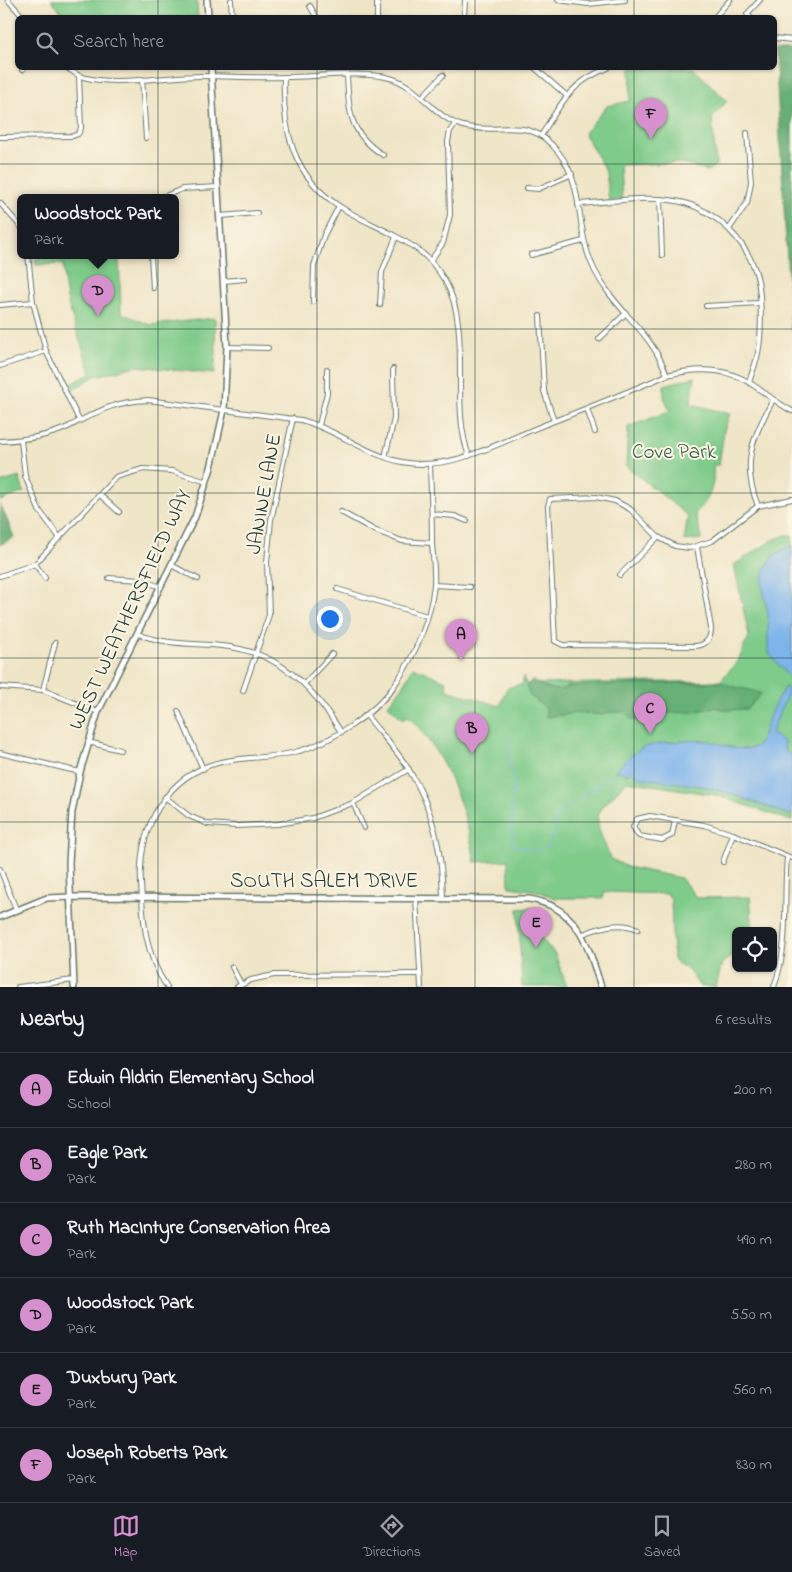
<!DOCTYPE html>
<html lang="en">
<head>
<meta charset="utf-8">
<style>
	body { margin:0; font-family:"Indie Flower",sans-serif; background:#242831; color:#f1f3f6 }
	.controls { position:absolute; right:15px; bottom:15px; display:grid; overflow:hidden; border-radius:8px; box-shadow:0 1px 4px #0004 }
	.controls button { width:45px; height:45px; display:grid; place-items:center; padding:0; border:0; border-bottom:1px solid #363941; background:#171b24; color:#f1f3f6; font:25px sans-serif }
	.you { position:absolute; left:329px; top:618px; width:18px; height:18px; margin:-12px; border:4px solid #fff; border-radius:50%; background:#1a73e8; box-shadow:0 0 0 8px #1a73e833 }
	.badge { display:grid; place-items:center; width:32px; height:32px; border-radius:50%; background:#d690ce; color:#111; font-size:16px; font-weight:700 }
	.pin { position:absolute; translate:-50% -41px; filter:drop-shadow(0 1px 2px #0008) }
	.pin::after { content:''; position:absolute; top:26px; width:18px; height:15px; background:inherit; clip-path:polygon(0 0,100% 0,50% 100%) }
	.popup { position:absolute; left:17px; top:194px; width:162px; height:65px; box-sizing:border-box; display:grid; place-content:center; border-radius:8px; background:#171b24; filter:drop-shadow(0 1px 4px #0005); font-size:16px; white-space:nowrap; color:#9ea1a6 }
	.popup b { font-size:19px; color:#f1f3f6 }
	.popup::after { content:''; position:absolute; left:50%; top:100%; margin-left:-10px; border:10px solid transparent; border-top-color:#171b24 }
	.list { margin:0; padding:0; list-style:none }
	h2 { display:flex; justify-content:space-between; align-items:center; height:65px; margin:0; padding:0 20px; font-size:21px }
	h2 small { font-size:16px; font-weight:400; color:#9ea1a6 }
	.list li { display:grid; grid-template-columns:32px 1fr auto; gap:15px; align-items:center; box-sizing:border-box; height:75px; padding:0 20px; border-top:1px solid #363941 }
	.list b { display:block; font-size:19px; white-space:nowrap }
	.list p { margin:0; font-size:16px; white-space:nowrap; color:#9ea1a6 }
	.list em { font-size:16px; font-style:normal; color:#9ea1a6 }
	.icon { flex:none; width:28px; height:28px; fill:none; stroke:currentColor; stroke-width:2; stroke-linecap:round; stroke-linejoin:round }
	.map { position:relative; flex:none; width:792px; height:987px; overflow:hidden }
	.search { position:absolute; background:#171b24; box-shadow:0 1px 4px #0004; left:15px; right:15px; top:15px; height:55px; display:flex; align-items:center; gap:12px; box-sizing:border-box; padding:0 18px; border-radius:8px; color:#9ea1a6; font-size:19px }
	.sheet { height:515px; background:#171b24 }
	nav { display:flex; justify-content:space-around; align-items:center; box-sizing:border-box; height:70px; border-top:1px solid #363941; background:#171b24; font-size:14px; color:#9ea1a6 }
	nav a { display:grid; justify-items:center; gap:2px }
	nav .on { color:#d690ce }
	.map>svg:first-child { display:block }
	.green { fill:#7ecb8a; stroke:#4e845f }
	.forest { fill:#66af76; stroke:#427655 }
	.water { fill:#7db4ec; stroke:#4e7890 }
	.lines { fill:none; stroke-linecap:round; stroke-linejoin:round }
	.stream { stroke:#7db4ec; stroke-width:1 }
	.minor-casing { stroke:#687867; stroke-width:6 }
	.tertiary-casing { stroke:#687867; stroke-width:8 }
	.minor { stroke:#fff; stroke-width:4 }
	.tertiary { stroke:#fff; stroke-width:5 }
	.grid { fill:none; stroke:#1f3d34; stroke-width:1; stroke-opacity:0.55 }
	.labels { text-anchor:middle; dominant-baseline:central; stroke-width:4; stroke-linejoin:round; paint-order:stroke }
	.park-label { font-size:21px; fill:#37604a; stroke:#fcf5e5 }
	.street-label { font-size:21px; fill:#1f3d34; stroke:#fcf5e5 }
</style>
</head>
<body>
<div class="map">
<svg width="792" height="987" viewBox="0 0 792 987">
	<rect width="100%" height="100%" fill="#fcf5e5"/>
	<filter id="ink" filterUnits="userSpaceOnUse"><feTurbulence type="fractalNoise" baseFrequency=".02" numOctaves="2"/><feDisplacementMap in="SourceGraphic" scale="10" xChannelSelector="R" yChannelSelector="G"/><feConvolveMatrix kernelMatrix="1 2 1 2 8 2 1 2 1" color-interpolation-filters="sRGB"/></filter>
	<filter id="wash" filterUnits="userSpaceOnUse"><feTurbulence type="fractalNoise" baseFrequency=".0096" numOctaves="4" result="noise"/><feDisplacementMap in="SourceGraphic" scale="20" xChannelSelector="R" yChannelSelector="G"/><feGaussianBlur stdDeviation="1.12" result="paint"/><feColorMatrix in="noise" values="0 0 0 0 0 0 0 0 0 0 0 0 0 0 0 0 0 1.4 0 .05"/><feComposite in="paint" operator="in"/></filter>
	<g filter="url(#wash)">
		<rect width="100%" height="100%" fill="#efe5c7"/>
		<g class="green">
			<polygon points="51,0 197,0 198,17 65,17"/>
			<polygon points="631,68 693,68 727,101 712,118 716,165 708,171 679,163 620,165 622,199 609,202 606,172 584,133 607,106 630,101"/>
			<path d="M63 255H119L121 313 150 325 215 318 216 354 214 374 136 366 93 377 71 391 68 386 91 373C79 334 64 307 63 264L36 265 35 259Z"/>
			<path d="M695 377 691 404 730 414 724 430 719 465H713C715 485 710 500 695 514L702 539 684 541 688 516 626 466 628 427 670 411 664 397V385Z"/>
			<polygon points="19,477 24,492 0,501 0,483"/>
			<path d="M786 535H792V821L715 795 627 781C593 817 590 811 611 859L627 867 681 878 697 898 750 897 753 931H736V953L722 963 716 987H700L689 971 673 960 671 899 667 894 604 892 603 898H555L538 891 509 887 508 860 475 862C466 809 446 754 408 716L402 719 388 705 404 685 413 667 446 681 447 690 500 706 507 688 523 684V677L526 684 720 681 738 661 749 636 734 565 773 540Z"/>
			<polygon points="530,908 542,910 534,930 555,954 567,987 522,987 518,909"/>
		</g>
		<g class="forest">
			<polygon points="775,50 792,50 792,330 791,330"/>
			<polygon points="0,503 14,537 0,545"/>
			<path d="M532 680C543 687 556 694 569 686L722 682C732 689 747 687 761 694L747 709 726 710 715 707 694 712 665 713 643 721 632 720 625 712H609L603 715 579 713 546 717V708L530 696 526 686Z"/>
		</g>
		<g class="water">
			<polygon points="792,545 792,677 790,678 771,656 768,650 768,614 762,584 765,569 774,555"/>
			<path d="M787 687 788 693 771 733 784 742V749L792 755V816L728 793 701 786 639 778 632 771 626 774 620 771 614 772C621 764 631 755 640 749 650 743 696 739 709 741 724 744 746 756 760 743L772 710 784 688Z"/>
		</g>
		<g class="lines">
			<polyline class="stream" points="507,738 510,746 508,761 515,780 511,803 513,845 535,851 548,846 556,826 555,817 615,772"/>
		</g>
	</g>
	<g filter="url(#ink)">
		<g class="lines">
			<g class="minor-casing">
				<g id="minor">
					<polyline points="8,0 24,18"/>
					<polyline points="231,0 232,18"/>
					<polyline points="558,0 588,4 625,0"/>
					<polyline points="310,6 317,18"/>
					<polyline points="377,18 377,0"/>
					<polyline points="464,18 465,0"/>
					<polyline points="714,18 730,0"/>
					<polyline points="751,18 747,14 760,0"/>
					<polyline points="774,38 792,40"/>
					<path d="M67 68C71 70 75 74 80 76 109 87 167 76 200 76 228 76 257 78 285 77 313 77 364 71 390 78 420 86 434 118 463 126 501 136 529 113 559 153 586 188 574 230 595 271 615 311 651 330 667 375"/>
					<polyline points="535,68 566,95"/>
					<polyline points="22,70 25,68"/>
					<path d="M347 75C349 113 349 133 383 155"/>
					<path d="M284 77C282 130 293 176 339 206 354 216 370 223 386 231 414 246 428 253 445 281 473 329 449 402 469 456"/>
					<polyline points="142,79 146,138"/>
					<polyline points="423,96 443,75"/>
					<path d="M541 136C561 103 571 82 608 68"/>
					<polyline points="0,137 73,136 78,134 81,128 79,76"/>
					<polyline points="527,188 538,189 572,174"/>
					<polyline points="163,197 182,189 218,187"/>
					<polyline points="660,199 662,255"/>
					<polyline points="0,203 21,227"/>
					<path d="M578 204C612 202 651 194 685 203 717 212 746 241 756 273 762 291 762 335 758 353 756 363 752 373 749 382"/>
					<polyline points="221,216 257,213"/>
					<polyline points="729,229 747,203 751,182 747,133"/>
					<polyline points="28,255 33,302 46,351 79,420"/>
					<polyline points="151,255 153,288"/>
					<polyline points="531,255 583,241"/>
					<polyline points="431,260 443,243 450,215 448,142 450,131 455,124"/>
					<polyline points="224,281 245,279"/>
					<polyline points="313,302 314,266 324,235 339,206"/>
					<polyline points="0,305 33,302"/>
					<polyline points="380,305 382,272 396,237"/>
					<polyline points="706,306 759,303"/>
					<polyline points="540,316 544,391 554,421"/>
					<polyline points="599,339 626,313"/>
					<polyline points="227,347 268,348"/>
					<polyline points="0,366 46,351"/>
					<polyline points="587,409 595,432"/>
					<polyline points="319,425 327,393 327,369"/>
					<polyline points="21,440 25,476 39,510 60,538"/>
					<path d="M0 441C23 440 47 437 68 427 99 411 112 402 148 400L301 420C336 429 366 455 402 462 451 472 500 442 544 425 585 409 626 393 667 375 695 368 725 367 750 383 764 392 777 403 792 411"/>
					<polyline points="385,457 394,419 393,369"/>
					<polyline points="101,496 119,512"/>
					<path d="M758 506C741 463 752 439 773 400"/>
					<polyline points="341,512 374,530 402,541 432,543"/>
					<polyline points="432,514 455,516 467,521"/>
					<path d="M697 547 711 628C711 639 706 645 696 646L563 645 555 641 548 506 550 499 596 497 615 501 630 509 658 537 675 546 690 548 712 541 758 506 792 499"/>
					<polyline points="35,564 45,578"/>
					<polyline points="173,566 198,579"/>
					<polyline points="620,575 658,537"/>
					<polyline points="0,576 35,564 116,477 143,469 172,471 207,482"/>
					<polyline points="109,578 141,580 161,587"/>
					<polyline points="434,585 470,587"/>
					<polyline points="337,589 427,616"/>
					<path d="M138 634C166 645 192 643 221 646 279 651 312 686 341 732"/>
					<polyline points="305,683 332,654"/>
					<polyline points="0,687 43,690 98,712"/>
					<polyline points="43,690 55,643"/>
					<polyline points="243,691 269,615 267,562 271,520 293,418"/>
					<polyline points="178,711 203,769"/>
					<path d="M366 715C380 733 397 750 409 770 434 809 442 852 443 898"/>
					<polyline points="88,742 120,750"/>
					<polyline points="0,753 80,772"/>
					<polyline points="165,797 189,816 208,824 237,826 278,824 313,818 353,803 409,769"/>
					<polyline points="353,803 364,828"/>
					<polyline points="675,821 672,835 662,840 639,836 633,827 637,819 650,816 704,825 733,834 792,858"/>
					<polyline points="723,862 733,834"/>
					<polyline points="0,869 16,909"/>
					<polyline points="416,898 421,987"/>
					<path d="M583 934C601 927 619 921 638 929"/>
					<polyline points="232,967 241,984"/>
					<polyline points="18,987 74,980"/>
					<path d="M167 987C145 955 143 920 141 883 138 829 165 775 221 762 247 756 273 759 299 751 331 742 375 714 394 686 414 657 430 621 434 585 435 572 433 557 432 544 432 518 431 491 430 465"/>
					<polyline points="237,987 251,980 274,975 420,974"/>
					<path d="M774 987C790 943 783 903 787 857"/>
				</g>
			</g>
			<g class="tertiary-casing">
				<g id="tertiary">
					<polyline points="207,0 208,18"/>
					<path d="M0 917 47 898 70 897 529 899C579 907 588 946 601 987"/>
					<polyline points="74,987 69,863 72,812 80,772 98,712 195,517 211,468 224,410 227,347 211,68"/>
				</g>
			</g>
			<use href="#minor" class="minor"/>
			<use href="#tertiary" class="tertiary"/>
		</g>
	</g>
	<path class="grid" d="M158 0V18M317 0V18M475 0V18M634 0V18M158 68V987M317 68V987M475 68V987M634 68V987M0 164H792M0 329H792M0 493H792M0 658H792M0 822H792"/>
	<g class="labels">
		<g class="park-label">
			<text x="674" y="453">Cove Park</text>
		</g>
		<g class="street-label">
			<text transform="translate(265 494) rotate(-80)">JANINE LANE</text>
			<text transform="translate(131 610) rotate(-65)">WEST WEATHERSFIELD WAY</text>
			<text x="324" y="882">SOUTH SALEM DRIVE</text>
		</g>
	</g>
</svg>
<div class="controls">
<button><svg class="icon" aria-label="locate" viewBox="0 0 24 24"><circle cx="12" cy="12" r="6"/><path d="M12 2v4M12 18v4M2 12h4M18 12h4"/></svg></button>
</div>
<div class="you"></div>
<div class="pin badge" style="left:461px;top:660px">A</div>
<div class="pin badge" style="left:472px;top:754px">B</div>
<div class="pin badge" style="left:650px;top:734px">C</div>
<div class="pin badge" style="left:98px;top:316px">D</div>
<div class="popup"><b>Woodstock Park</b>Park</div>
<div class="pin badge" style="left:536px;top:948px">E</div>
<div class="pin badge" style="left:651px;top:139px">F</div>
<div class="search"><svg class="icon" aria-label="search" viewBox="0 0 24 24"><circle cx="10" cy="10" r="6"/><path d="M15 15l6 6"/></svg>Search here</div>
</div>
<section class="sheet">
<h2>Nearby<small>6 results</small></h2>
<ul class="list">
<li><span class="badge">A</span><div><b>Edwin Aldrin Elementary School</b><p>School</p></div><em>200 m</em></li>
<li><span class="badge">B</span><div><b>Eagle Park</b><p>Park</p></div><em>280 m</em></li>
<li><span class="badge">C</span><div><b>Ruth MacIntyre Conservation Area</b><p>Park</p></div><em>490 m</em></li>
<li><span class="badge">D</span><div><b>Woodstock Park</b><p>Park</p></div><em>550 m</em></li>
<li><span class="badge">E</span><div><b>Duxbury Park</b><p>Park</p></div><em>560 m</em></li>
<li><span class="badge">F</span><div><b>Joseph Roberts Park</b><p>Park</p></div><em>830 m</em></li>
</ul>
</section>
<nav>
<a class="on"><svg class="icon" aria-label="map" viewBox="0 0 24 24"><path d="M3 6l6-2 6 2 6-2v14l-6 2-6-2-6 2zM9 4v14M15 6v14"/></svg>Map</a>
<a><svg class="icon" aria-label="directions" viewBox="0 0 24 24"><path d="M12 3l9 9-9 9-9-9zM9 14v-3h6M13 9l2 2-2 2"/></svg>Directions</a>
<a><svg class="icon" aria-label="saved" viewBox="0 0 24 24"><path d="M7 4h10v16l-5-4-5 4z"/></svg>Saved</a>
</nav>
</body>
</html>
